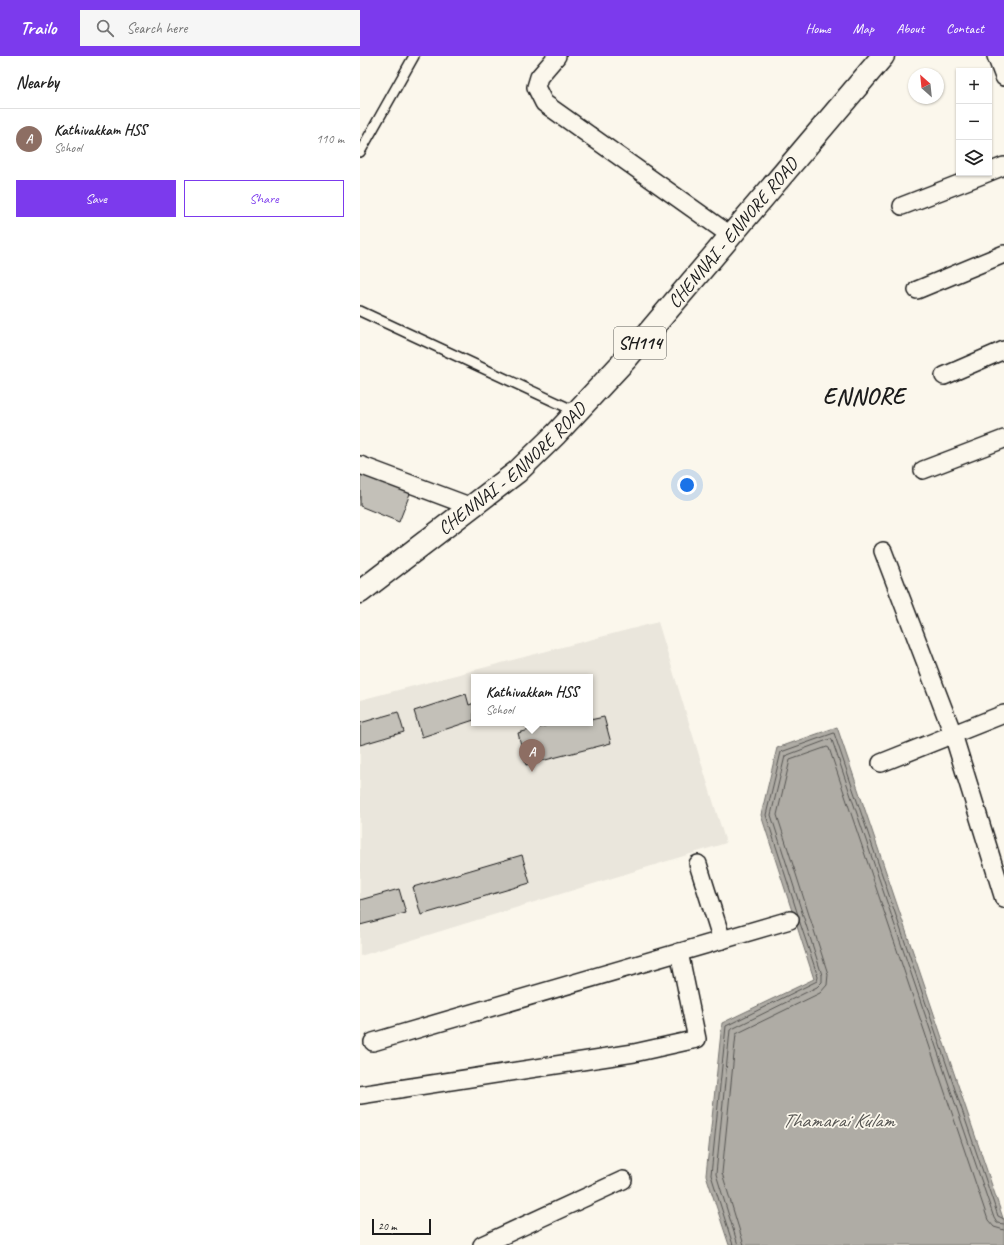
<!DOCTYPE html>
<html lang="en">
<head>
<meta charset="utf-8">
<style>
	body { margin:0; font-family:Caveat,sans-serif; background:#f6f6f6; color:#222 }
	.controls { position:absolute; right:12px; top:12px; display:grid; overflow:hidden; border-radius:0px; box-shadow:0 1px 3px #0004 }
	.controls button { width:36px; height:36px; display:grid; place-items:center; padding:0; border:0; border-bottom:1px solid #e0e0e0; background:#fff; color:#222; font:20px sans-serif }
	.compass { position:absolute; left:548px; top:12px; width:36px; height:36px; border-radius:50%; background:#fff; box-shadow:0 1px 3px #0004; rotate:333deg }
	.scale { position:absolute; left:12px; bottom:10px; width:59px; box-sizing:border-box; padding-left:4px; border:2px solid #1c1c1c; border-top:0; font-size:11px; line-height:14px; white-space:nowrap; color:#1c1c1c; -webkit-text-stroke:3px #fbf7ec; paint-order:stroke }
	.you { position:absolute; left:327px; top:429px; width:14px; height:14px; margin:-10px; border:3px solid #fff; border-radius:50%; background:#1a73e8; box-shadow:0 0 0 6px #1a73e833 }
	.badge { display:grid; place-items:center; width:26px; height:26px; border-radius:50%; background:#7c3aed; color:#fff; font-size:13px; font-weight:700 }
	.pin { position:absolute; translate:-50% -33px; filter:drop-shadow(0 1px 2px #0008) }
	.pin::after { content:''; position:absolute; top:21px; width:14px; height:12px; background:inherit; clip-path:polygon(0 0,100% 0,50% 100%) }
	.popup { position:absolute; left:111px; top:618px; width:122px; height:52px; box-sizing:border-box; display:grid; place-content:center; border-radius:0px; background:#fff; filter:drop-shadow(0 1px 3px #0005); font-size:13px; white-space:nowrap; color:#767676 }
	.popup b { font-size:15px; color:#222 }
	.popup::after { content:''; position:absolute; left:50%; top:100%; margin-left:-8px; border:8px solid transparent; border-top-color:#fff }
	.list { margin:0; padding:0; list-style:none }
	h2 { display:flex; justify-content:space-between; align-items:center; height:52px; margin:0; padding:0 16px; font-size:17px }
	h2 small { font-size:13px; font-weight:400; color:#767676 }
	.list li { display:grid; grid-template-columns:26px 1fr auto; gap:12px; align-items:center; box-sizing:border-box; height:60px; padding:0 16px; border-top:1px solid #e0e0e0 }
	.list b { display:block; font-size:15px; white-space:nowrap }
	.list p { margin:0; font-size:13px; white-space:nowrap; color:#767676 }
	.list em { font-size:13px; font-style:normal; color:#767676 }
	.actions { display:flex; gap:8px; padding:12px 16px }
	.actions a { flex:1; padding:9px 0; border:1px solid #7c3aed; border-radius:0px; text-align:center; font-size:14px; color:#7c3aed }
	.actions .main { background:#7c3aed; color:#fff }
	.icon { flex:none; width:22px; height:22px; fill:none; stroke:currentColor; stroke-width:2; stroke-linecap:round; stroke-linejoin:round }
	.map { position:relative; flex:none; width:644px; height:1189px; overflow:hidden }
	header { display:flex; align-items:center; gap:24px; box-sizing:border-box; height:56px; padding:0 20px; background:#7c3aed; color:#fff }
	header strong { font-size:19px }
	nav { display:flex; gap:22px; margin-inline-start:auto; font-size:14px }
	.search { width:280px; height:36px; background:#f6f6f6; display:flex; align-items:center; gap:10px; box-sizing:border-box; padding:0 14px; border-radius:0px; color:#767676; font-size:15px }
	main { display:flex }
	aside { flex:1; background:#fff }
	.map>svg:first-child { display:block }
	.built { fill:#eae6dc; fill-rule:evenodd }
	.water { fill:#afaca5; stroke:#74726e }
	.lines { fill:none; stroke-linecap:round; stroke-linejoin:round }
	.shore { stroke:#575653; stroke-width:1 }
	.building { fill:#c3c0b8; stroke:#1c1c1c }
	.service-casing { stroke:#1c1c1c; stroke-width:12 }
	.minor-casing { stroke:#1c1c1c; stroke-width:20 }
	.primary-casing { stroke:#1c1c1c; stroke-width:25 }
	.service { stroke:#fbf7ec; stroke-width:9 }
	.minor { stroke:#fbf7ec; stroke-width:17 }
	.primary { stroke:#fbf7ec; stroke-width:22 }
	.labels { text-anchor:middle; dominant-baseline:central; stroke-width:3.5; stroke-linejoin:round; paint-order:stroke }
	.shield { fill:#fbf7ec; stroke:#5f5e5a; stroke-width:1 }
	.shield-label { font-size:18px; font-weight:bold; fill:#1c1c1c }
	.street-label { font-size:19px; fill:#1c1c1c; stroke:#fbf7ec }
	.water-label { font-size:20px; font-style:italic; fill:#575653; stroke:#fbf7ec }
	.district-label { font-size:23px; font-weight:bold; letter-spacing:1px; fill:#1c1c1c; stroke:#fbf7ec }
</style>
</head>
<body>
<header>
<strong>Trailo</strong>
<div class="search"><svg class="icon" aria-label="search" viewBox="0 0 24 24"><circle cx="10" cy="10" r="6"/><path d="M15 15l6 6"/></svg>Search here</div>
<nav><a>Home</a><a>Map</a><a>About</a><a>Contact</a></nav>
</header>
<main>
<aside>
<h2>Nearby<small></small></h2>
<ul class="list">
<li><span class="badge" style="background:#8d6e63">A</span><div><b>Kathivakkam HSS</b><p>School</p></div><em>110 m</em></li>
</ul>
<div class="actions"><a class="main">Save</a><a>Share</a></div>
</aside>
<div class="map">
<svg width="644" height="1189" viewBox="0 0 644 1189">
	<rect width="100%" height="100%" fill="#fbf7ec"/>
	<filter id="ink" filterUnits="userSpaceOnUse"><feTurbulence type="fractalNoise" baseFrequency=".025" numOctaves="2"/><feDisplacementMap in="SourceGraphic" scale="8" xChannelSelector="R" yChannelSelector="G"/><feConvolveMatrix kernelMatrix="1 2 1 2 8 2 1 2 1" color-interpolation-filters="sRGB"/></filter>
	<g filter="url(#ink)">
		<path class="built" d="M298 566 366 787 0 900V644ZM114 621H230V667H114Z"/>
		<polygon class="water" points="477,671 644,1165 644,1189 369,1189 346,1119 362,967 454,923 401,759 417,692"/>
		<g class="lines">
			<g class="shore">
				<polyline points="438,859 406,759 421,696 474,677 638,1160 644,1163"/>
				<polyline points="373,1189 351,1119 366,970 457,925 458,921 439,864"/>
				<polyline points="378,1189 356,1118 370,974 457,931 462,926 462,919 411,759 425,700 470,683 472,684 634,1162 637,1167 644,1168"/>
				<polyline points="384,1189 362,1117 376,978 460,937 467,929 468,918 417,759 430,704 467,691 469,692 628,1164 634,1171 644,1174"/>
			</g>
		</g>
		<g class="building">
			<polygon points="0,415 51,435 39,466 0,450"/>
			<polygon points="106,638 109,649 114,647 114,664 62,681 54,655"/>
			<polygon points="38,656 44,676 0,689 0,667"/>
			<polygon points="244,661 251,687 166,709 158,677 196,667 230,667 230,664"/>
			<polygon points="162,799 170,827 61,859 53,831"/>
			<polygon points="39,833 46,857 0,869 0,844"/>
		</g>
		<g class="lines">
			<g class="service-casing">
				<g id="service">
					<polyline points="0,96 54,0"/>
					<polyline points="0,255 217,356"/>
				</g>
			</g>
			<g class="minor-casing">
				<g id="minor">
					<polyline points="197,0 179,21 176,31 184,47 370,179"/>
					<polyline points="636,0 644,21"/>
					<polyline points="629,116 644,110"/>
					<polyline points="542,150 627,117"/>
					<polyline points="557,234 644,198"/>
					<polyline points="584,320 644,294"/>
					<polyline points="0,409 112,451"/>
					<polyline points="563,414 644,383"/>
					<polyline points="523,495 593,678 644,843"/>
					<polyline points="521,707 644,658"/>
					<polyline points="338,808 362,884"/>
					<polyline points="13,986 430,864"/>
					<polyline points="0,1039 274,997 337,983 319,896"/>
					<polyline points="122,1189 263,1124"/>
				</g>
			</g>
			<g class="primary-casing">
				<g id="primary">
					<path id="s1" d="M0 536 157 416 196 378 267 302 523 0"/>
				</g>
			</g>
			<use href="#service" class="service"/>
			<use href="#minor" class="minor"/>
			<use href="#primary" class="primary"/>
		</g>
	</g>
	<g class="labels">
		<rect class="shield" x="254" y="271" width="52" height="32" rx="3"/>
		<g class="shield-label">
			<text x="280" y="287">SH114</text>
		</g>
		<g class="street-label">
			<text stroke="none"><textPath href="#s1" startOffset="520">CHENNAI - ENNORE ROAD</textPath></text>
			<text stroke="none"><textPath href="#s1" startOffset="196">CHENNAI - ENNORE ROAD</textPath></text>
		</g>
		<g class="water-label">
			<text x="478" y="1064">Thamarai Kulam</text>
		</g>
		<g class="district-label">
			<text x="504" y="340">ENNORE</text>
		</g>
	</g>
</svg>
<div class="controls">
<button>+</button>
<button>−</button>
<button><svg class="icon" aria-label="layers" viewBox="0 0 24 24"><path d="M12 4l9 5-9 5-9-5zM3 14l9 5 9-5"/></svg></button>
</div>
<svg class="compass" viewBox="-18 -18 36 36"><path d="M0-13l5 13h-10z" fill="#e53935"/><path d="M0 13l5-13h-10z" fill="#767676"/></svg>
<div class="scale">20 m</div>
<div class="you"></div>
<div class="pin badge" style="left:172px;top:716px;background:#8d6e63">A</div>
<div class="popup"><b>Kathivakkam HSS</b>School</div>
</div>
</main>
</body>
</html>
